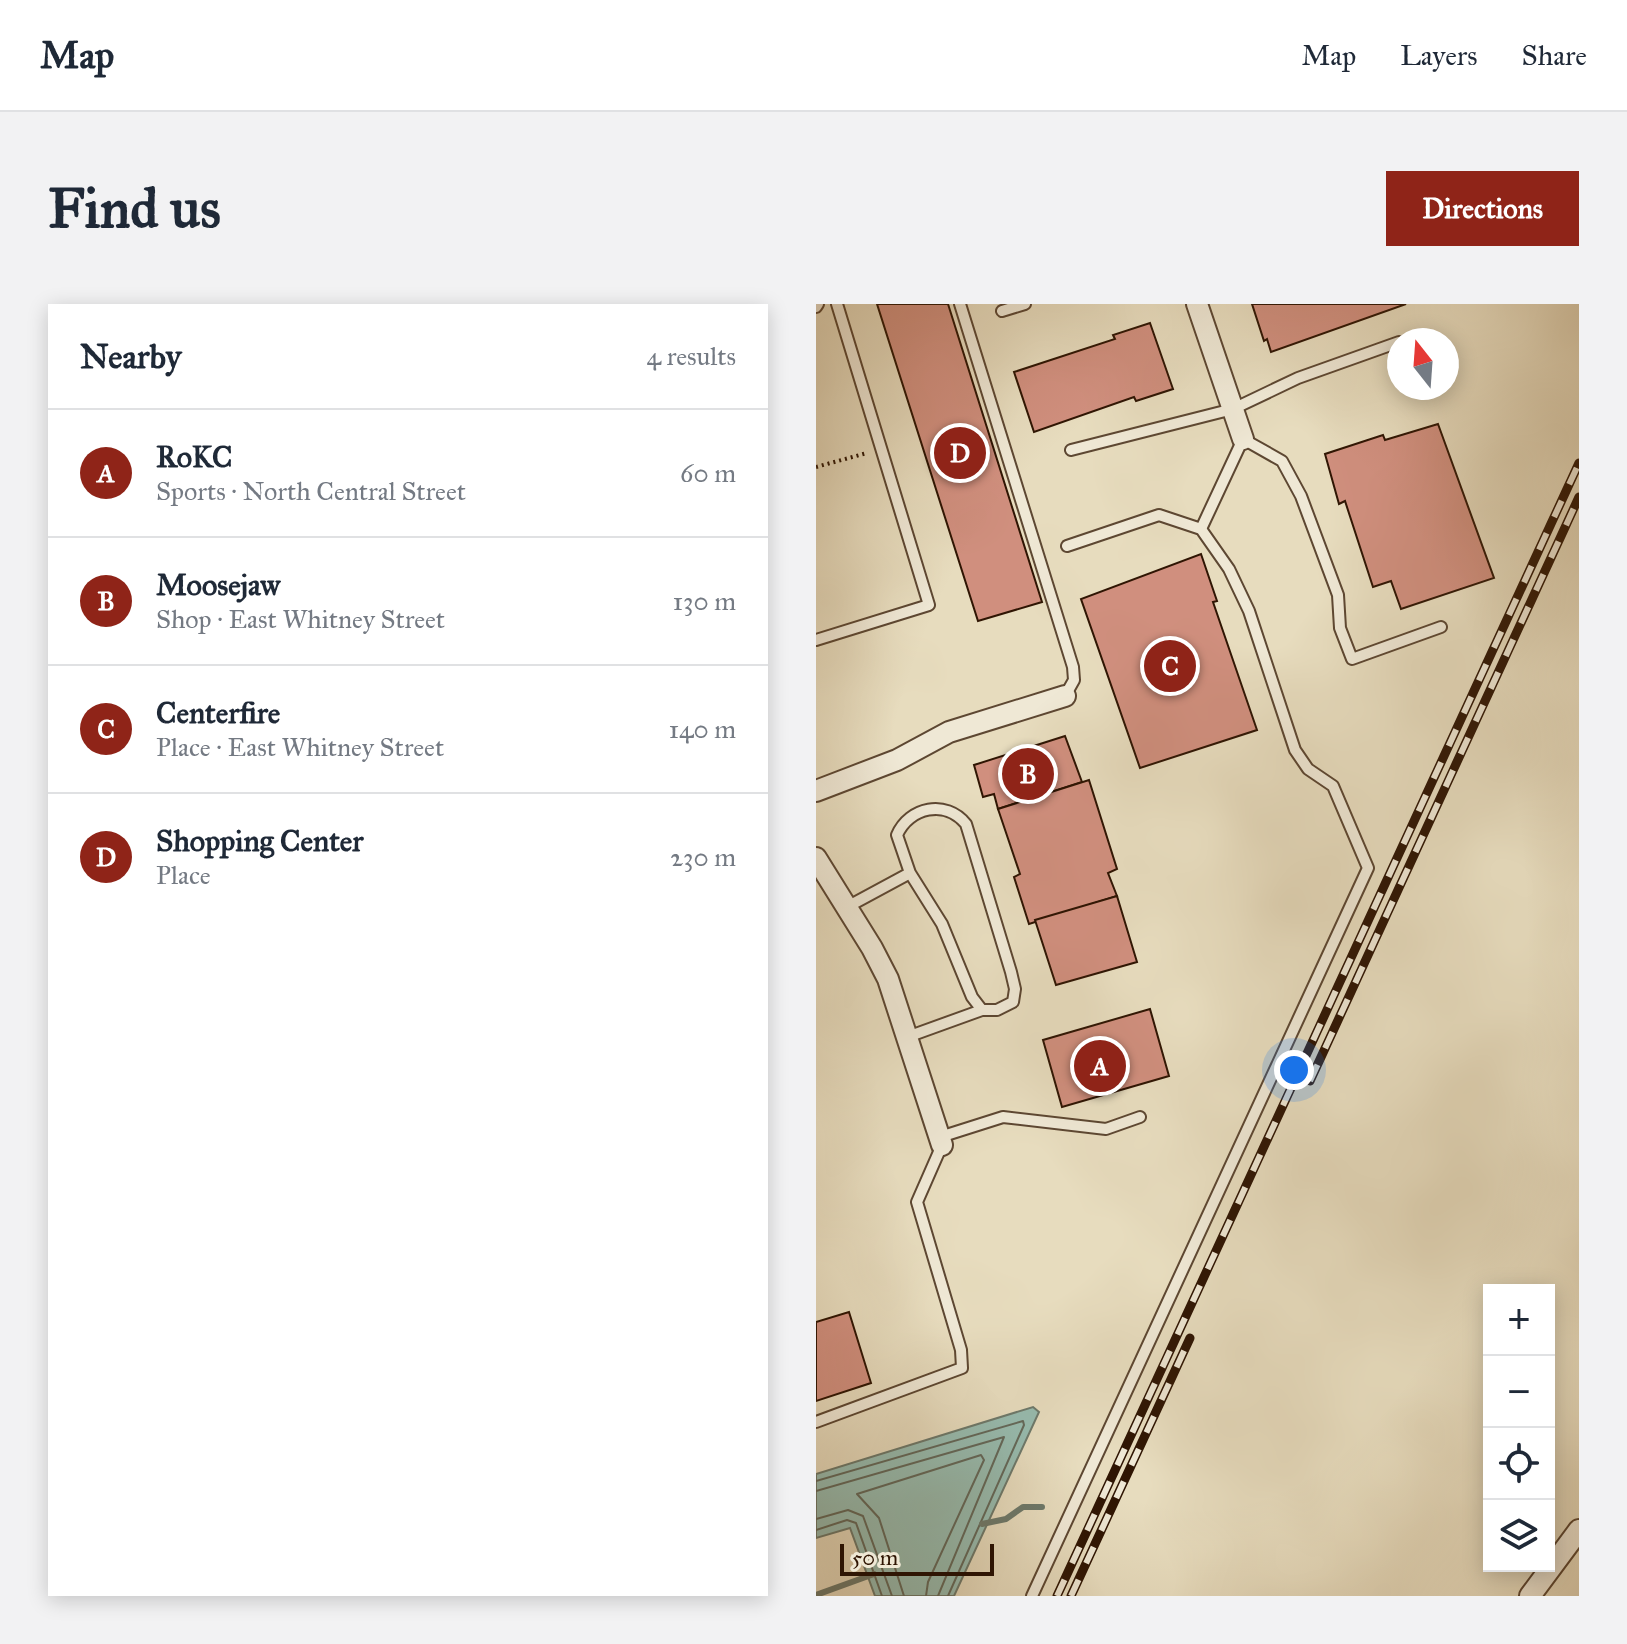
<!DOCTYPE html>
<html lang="en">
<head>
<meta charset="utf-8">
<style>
	body { margin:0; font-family:"IM FELL Great Primer",serif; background:#f2f2f3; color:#1f2937 }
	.controls { position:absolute; right:24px; bottom:24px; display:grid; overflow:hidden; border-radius:0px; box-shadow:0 4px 20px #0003 }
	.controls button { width:72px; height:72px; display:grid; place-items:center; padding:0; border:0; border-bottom:2px solid #e0e1e3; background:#fff; color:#1f2937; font:40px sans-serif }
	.compass { position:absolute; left:571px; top:24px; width:72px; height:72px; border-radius:50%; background:#fff; box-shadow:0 4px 20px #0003; rotate:343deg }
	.scale { position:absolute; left:24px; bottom:20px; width:154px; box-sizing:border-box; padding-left:8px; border:4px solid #2f1503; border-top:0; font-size:22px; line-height:28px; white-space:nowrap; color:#2f1503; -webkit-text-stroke:6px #efe8d5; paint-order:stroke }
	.you { position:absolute; left:478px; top:766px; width:28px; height:28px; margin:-20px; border:6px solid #fff; border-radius:50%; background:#1a73e8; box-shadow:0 0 0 12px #1a73e833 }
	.badge { display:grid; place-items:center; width:52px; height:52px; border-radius:50%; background:#8f2418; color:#fff; font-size:26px; font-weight:700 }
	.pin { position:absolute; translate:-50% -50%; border:4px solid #fff; box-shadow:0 2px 8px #0006 }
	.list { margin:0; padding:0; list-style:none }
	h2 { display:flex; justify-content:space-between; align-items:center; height:104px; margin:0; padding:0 32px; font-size:34px }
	h2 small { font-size:26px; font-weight:400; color:#747a83 }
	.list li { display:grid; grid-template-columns:52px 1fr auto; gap:24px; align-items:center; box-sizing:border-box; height:128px; padding:0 32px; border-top:2px solid #e0e1e3 }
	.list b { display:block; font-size:30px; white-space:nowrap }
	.list p { margin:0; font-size:26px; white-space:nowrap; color:#747a83 }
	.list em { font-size:26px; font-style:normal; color:#747a83 }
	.icon { flex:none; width:44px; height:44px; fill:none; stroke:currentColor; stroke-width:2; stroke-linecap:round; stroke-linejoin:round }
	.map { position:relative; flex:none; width:763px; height:1292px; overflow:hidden; border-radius:0px }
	header { display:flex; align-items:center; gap:48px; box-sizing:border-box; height:112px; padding:0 40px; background:#fff; border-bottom:2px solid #e0e1e3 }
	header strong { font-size:38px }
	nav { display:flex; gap:44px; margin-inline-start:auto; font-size:28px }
	.intro { display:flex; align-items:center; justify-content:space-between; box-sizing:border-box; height:192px; padding:0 48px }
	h1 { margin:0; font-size:56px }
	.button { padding:20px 36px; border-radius:0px; background:#8f2418; color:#fff; font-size:28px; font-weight:700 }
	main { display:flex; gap:48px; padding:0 48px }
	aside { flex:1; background:#fff; border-radius:0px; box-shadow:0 4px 20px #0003 }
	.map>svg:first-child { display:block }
	.water { fill:#97bcb0; stroke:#6d796b; stroke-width:2 }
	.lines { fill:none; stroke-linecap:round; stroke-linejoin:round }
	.shore { stroke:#63685a; stroke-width:2 }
	.stream { stroke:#6d796b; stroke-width:6 }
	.building { fill:#d08f7e; stroke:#2f1503; stroke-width:2 }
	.service-casing { stroke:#5d4732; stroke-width:14 }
	.minor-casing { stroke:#5d4732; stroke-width:24 }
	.path { stroke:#2f1503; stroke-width:4; stroke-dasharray:2 4; stroke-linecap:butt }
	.service { stroke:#efe8d5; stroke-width:10 }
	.minor { stroke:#efe8d5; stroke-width:20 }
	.rail-casing { stroke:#2f1503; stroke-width:9 }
	.rail { stroke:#efe8d5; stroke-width:6; stroke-dasharray:18; stroke-linecap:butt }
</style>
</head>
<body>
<header>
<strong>Map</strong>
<nav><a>Map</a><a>Layers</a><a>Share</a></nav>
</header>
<div class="intro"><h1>Find us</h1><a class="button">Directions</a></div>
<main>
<aside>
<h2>Nearby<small>4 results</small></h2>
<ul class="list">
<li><span class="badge">A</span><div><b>RoKC</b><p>Sports · North Central Street</p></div><em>60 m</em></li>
<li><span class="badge">B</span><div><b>Moosejaw</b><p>Shop · East Whitney Street</p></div><em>130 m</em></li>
<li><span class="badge">C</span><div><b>Centerfire</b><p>Place · East Whitney Street</p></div><em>140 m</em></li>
<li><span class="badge">D</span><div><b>Shopping Center</b><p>Place</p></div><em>230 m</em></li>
</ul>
</aside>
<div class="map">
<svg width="763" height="1292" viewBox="0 0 763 1292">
	<rect width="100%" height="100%" fill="#e7dcbe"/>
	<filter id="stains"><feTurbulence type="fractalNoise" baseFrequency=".0025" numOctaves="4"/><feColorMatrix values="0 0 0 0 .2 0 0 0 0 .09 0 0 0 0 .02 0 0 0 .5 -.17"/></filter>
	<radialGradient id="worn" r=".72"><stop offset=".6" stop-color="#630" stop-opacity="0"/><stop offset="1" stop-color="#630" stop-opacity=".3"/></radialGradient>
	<polygon class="water" points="217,1103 223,1108 138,1292 59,1292 34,1224 0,1234 0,1170"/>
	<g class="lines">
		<g class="shore">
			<polyline points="0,1177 207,1117 208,1121 132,1292"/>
			<polyline points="0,1187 188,1133 122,1292"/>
			<polyline points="0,1215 32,1206 47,1212 76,1292"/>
			<polyline points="0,1226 31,1216 40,1219 66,1292"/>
			<polyline points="88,1292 63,1214 41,1190 165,1151 168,1156 112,1278 110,1292"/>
		</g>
		<g class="stream">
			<polyline points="166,1220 190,1215 207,1203 226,1203"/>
			<polyline points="0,1291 58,1270"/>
		</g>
	</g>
	<g class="building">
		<polygon points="61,0 132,0 226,298 162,317"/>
		<polygon points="436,0 590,0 455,48 451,35 448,37"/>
		<polygon points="334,19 357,85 320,97 318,93 218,128 198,68 299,35 297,31"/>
		<polygon points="622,120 678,274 585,305 575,277 557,283 529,197 523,200 509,150 567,131 569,136"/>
		<polygon points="385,250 401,297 397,298 441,426 324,464 265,295"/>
		<polygon points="249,432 266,478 182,505 178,490 167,493 158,461"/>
		<polygon points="273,476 301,565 292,569 301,592 213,620 198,573 204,570 182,505"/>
		<polygon points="301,592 321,658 240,681 219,616"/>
		<polygon points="334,705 353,772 246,803 227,736"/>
		<polygon points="33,1008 55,1079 0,1097 0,1018"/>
	</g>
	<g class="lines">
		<g class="service-casing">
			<g id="service">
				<polyline points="144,0 257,363 258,376 249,392"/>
				<polyline points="0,3 2,0"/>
				<polyline points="186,7 209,0"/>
				<polyline points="255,146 417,105 482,74 583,38"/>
				<polyline points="385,225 427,135 466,157 485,192 522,291 524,324 536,355 625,323"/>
				<polyline points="0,336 113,301 21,0"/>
				<path d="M31 603 94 569 81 531C93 503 130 495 150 520L195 668 199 685 197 698 181 706H166L156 693 126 620 94 569"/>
				<polyline points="94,732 166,706"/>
				<polyline points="124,833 187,813 290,825 324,813"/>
				<polyline points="0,1118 146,1064 145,1046 101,898 126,841"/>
				<polyline points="216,1292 552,564 517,482 492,465 479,446 433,307 413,265 385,225 343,211 251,242"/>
			</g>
		</g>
		<g class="minor-casing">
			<g id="minor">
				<polyline points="381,0 427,135"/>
				<polyline points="0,487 81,456 133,428 249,392"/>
				<polyline points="0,554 56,644 72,675 126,841"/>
				<polyline points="714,1292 763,1226"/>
			</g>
		</g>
		<polyline class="path" points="0,163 51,149"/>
		<use href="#service" class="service"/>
		<use href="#minor" class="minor"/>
		<g class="rail-casing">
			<g id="rail">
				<polyline points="494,777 763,193"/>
				<polyline points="241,1292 763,159"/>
				<polyline points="255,1292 374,1034"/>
			</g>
		</g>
		<use href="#rail" class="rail"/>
	</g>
	<rect width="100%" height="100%" filter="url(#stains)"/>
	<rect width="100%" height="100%" fill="url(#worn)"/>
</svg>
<div class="controls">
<button>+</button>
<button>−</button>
<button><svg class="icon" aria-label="locate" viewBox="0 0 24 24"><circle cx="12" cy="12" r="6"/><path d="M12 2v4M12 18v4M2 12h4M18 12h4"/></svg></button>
<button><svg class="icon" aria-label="layers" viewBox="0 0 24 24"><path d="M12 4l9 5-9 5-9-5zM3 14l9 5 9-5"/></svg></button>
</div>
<svg class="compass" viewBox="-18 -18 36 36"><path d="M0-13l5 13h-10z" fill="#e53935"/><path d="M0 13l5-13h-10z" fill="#747a83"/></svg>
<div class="scale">50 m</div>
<div class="you"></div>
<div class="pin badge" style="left:284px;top:762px">A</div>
<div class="pin badge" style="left:212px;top:470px">B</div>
<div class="pin badge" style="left:354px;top:362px">C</div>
<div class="pin badge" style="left:144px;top:149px">D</div>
</div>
</main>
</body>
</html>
